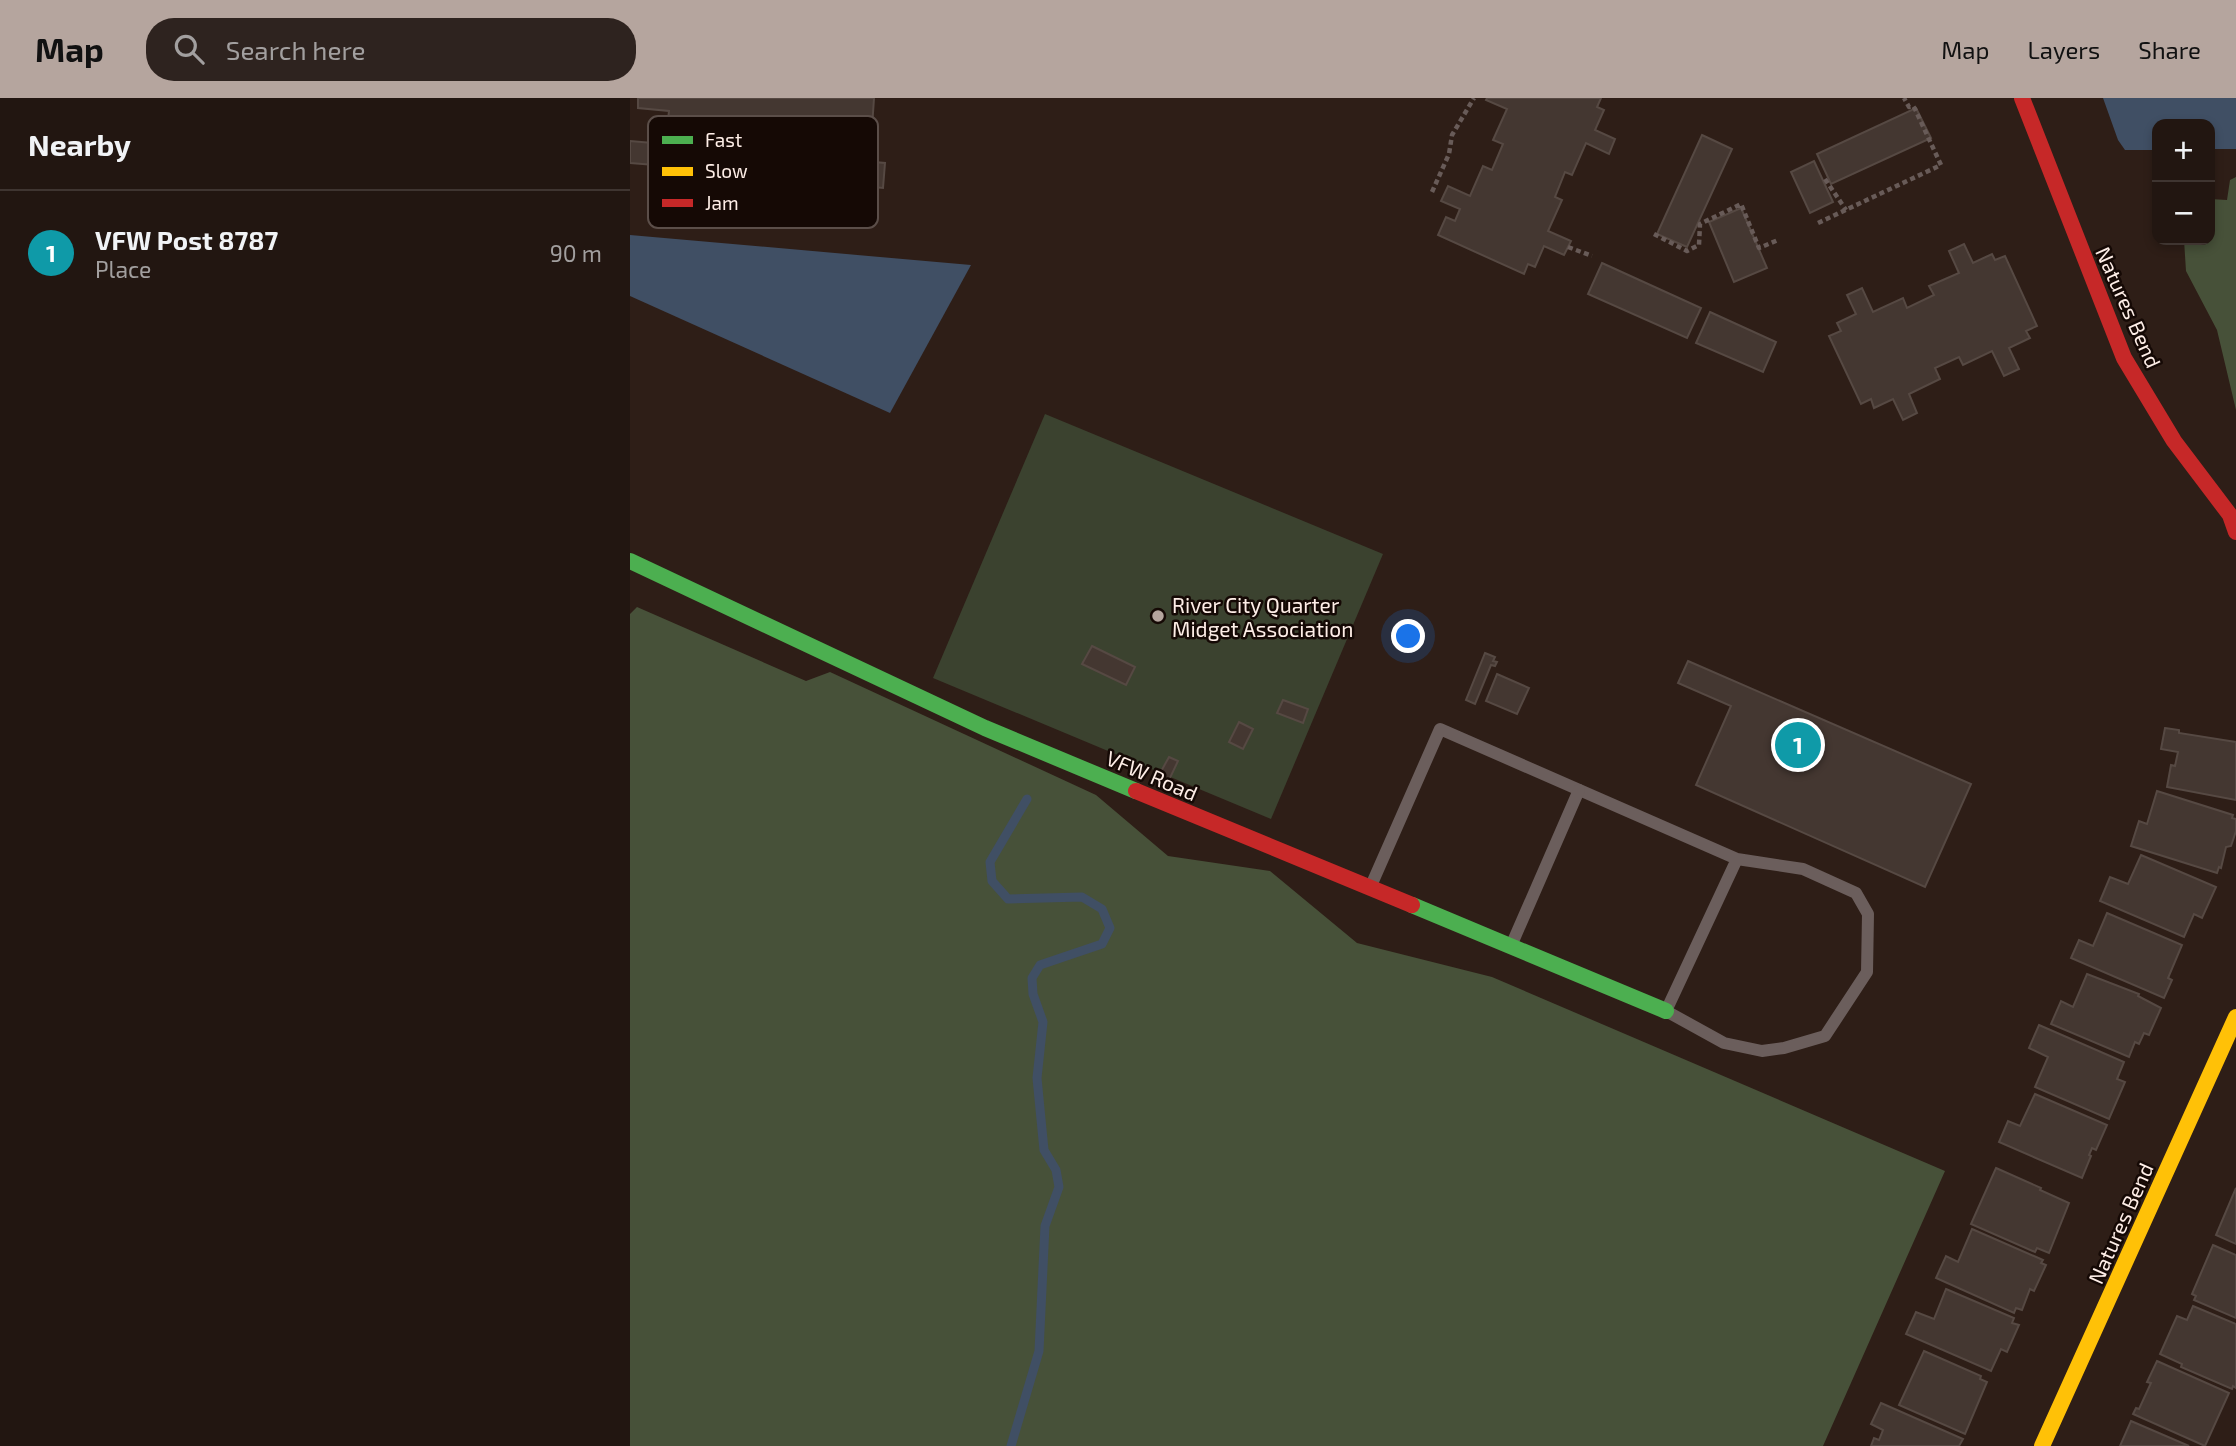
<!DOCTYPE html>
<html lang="en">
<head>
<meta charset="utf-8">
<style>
	body { margin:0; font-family:"Exo 2",sans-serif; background:#2e231f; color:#f1f3f6 }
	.controls { position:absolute; right:21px; top:21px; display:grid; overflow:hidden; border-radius:14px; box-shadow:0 4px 10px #0003 }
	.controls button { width:63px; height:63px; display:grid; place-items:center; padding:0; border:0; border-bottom:2px solid #3f3531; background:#221611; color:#f1f3f6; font:35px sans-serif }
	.you { position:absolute; left:779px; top:539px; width:24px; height:24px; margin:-18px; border:5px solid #fff; border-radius:50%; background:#1a73e8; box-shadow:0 0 0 10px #1a73e833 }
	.badge { display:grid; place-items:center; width:46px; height:46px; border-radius:50%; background:#b5a59e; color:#fff; font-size:23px; font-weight:700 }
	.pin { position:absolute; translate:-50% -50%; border:4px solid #fff; box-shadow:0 2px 7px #0006 }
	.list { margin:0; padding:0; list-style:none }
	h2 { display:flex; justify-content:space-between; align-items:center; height:91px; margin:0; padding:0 28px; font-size:30px }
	h2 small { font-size:23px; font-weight:400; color:#a29f9f }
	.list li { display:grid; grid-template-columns:46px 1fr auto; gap:21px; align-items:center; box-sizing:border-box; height:126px; padding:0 28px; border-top:2px solid #3f3531 }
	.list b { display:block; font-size:26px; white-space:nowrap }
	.list p { margin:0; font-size:23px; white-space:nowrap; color:#a29f9f }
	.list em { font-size:23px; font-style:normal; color:#a29f9f }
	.icon { flex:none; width:38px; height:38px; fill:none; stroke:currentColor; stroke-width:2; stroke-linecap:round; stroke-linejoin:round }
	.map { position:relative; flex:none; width:1606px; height:1348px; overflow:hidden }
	header { display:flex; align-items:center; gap:42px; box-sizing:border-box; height:98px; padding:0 35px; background:#b5a59e; color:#111 }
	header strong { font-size:33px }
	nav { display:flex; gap:38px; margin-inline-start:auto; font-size:24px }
	.search { width:490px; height:63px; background:#2e231f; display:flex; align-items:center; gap:18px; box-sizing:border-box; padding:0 24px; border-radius:28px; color:#a29f9f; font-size:26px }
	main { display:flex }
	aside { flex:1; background:#221611 }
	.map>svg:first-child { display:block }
	.green { fill:#3b422f }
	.forest { fill:#475139 }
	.water { fill:#404f64 }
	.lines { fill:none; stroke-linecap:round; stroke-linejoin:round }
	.stream { stroke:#404f64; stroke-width:9 }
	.building { fill:#443731; stroke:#564943; stroke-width:2 }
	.path { stroke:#685b58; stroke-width:4.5; stroke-dasharray:5 3.5; stroke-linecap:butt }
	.lane { stroke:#6b5e5c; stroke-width:12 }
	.fast { stroke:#4caf50; stroke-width:16 }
	.slow { stroke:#ffc107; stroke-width:16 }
	.jam { stroke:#c62828; stroke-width:16 }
	.poi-dot { fill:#b5a59e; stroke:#150905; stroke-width:2.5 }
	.labels { text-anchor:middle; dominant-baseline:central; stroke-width:5; stroke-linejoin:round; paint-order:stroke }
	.street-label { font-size:21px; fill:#feeee7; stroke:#150905 }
	.poi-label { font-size:21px; fill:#feeee7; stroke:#150905; text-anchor:start }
	.key { fill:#150905; stroke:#5b4e49; stroke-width:2 }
	.key-label { font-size:19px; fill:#feeee7 }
</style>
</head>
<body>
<header>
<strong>Map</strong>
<div class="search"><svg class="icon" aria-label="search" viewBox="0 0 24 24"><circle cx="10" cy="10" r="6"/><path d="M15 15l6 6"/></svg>Search here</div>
<nav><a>Map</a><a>Layers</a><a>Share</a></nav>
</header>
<main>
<aside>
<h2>Nearby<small></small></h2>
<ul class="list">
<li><span class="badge" style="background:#0f9aa8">1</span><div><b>VFW Post 8787</b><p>Place</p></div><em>90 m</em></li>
</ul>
</aside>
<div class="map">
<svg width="1606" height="1348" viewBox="0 0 1606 1348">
	<rect width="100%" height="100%" fill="#2e1e17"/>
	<polygon class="green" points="415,316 753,456 641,721 303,580"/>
	<g class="forest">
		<polygon points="1606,79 1606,312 1587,232 1556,173 1554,142 1580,142 1580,101 1597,102 1600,82"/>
		<polygon points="7,509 176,583 200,574 466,697 538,758 640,773 727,845 862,879 1315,1073 1193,1348 0,1348 0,516"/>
	</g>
	<g class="water">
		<polygon points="1473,0 1606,0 1606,51 1580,51 1580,26 1527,26 1527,52 1495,52 1488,42"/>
		<polygon points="0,137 341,167 260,315 0,198"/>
	</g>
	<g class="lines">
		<polyline class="stream" points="381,1348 409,1253 415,1128 429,1089 426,1072 414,1052 407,980 413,924 403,896 402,880 410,867 472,846 480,830 472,811 452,799 378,801 362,783 360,764 397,701"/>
	</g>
	<g class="building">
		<polygon points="8,0 244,0 242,30 210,28 209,36 185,35 184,50 169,49 170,33 146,31 147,22 102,19 101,27 77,26 75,41 60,39 62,24 38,22 39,13 8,10"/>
		<polygon points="857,0 971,0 967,9 974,12 965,32 985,41 979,56 956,45 942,77 935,74 925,99 932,102 918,133 941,143 934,157 914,148 905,169 898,166 894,176 808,137 816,119 825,123 830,111 811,103 818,88 840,98 853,68 862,72 873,46 863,42 877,11 856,2"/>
		<polygon points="1286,10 1301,40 1201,86 1187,56"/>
		<polygon points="1072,37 1102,51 1057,149 1027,136"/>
		<polygon points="0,43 102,52 99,73 0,65"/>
		<polygon points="139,55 255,65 253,90 137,79"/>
		<polygon points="1184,63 1203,104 1180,115 1161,74"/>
		<polygon points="1111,110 1137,170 1104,184 1079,124"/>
		<polygon points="1334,146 1343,165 1362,156 1365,162 1375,158 1407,228 1396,233 1400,240 1379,250 1389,271 1374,278 1362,253 1333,267 1329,259 1305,270 1310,281 1279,296 1287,315 1273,322 1263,301 1244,310 1241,301 1231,306 1199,238 1211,233 1207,225 1226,216 1217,197 1232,190 1243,214 1273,200 1277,210 1304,197 1299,188 1329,175 1319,153"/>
		<polygon points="972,165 1071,210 1057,240 958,196"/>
		<polygon points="1080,214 1146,244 1133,274 1066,245"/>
		<polygon points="462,548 505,569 496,587 452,566"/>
		<polygon points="855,555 865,559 863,563 867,564 865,568 861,567 845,606 836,602"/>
		<polygon points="1058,563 1341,686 1295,789 1066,687 1101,608 1048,585"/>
		<polygon points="867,576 899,590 887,616 856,603"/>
		<polygon points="653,602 678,611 673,625 647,615"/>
		<polygon points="609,624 623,631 613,651 599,644"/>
		<polygon points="1535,630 1549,632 1549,635 1606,644 1606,702 1537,689 1541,667 1545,668 1548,654 1531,651"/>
		<polygon points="539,659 548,663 539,682 529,677"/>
		<polygon points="1527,693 1603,717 1602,720 1606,721 1606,733 1601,748 1596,749 1591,770 1589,769 1587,775 1501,748 1509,723 1517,726"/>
		<polygon points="1511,757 1586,789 1572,820 1564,816 1554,839 1470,803 1480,779 1498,786"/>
		<polygon points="1477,815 1552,847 1538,880 1542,882 1534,900 1441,860 1449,842 1463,848"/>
		<polygon points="1457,876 1509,896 1508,898 1531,910 1519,937 1514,935 1509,946 1505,944 1499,959 1421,926 1431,903 1443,909"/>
		<polygon points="1409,927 1494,964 1487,981 1495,984 1479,1021 1405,989 1418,959 1399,950"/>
		<polygon points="1405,996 1477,1027 1466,1052 1462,1050 1459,1057 1461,1058 1452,1080 1369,1044 1378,1023 1390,1028"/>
		<polygon points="1366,1070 1411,1090 1410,1092 1439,1105 1419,1155 1407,1150 1405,1154 1341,1126"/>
		<polygon points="1606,1090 1606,1146 1586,1137"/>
		<polygon points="1342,1131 1413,1162 1411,1165 1416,1167 1404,1193 1400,1191 1392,1212 1386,1210 1384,1215 1306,1180 1316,1158 1328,1164"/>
		<polygon points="1583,1147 1606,1157 1606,1220 1564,1202 1566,1198 1562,1196"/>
		<polygon points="1316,1191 1384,1220 1382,1225 1389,1227 1377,1254 1371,1251 1361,1273 1276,1236 1286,1214 1304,1221"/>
		<polygon points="1563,1208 1606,1226 1606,1290 1603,1288 1602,1291 1551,1269 1552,1266 1530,1256 1547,1218 1557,1222"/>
		<polygon points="1294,1253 1351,1278 1350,1281 1357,1284 1335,1336 1269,1307"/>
		<polygon points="1527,1263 1599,1295 1575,1348 1503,1316 1506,1310 1509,1311 1521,1285 1517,1284"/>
		<polygon points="1251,1305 1333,1341 1329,1348 1241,1348 1244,1340 1249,1342 1253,1332 1241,1326"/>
		<polygon points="1501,1323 1559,1348 1490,1348"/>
	</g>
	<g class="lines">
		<g class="path">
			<polyline points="1195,81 1216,112"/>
			<polyline points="802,94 819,56 822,37 844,0"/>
			<polyline points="1188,125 1311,67 1285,11 1283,8 1279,9 1274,0"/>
			<polyline points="1024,136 1057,153 1069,147 1070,126 1111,106 1129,150 1148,142"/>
			<polyline points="938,149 962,158"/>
		</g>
		<g class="lane">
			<polyline points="740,790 810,631 1107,761 1036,913 1094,945 1132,953 1154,950 1195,938 1237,874 1238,816 1226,795 1173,771 1107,761"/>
			<polyline points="881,848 949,692"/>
		</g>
		<g class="fast">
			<polyline points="0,463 355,630 506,693"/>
			<polyline points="782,807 1036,913"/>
		</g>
		<polyline class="slow" points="1412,1348 1606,919"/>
		<g class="jam">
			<polyline points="1392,0 1494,260 1544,343 1600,417 1606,434"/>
			<polyline points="506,693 782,807"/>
		</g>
	</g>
	<circle class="poi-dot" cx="528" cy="518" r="7"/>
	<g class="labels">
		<g class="street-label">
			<text transform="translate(1499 209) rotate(66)">Natures Bend</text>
			<text transform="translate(522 677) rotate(23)">VFW Road</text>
			<text transform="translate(1490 1125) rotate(-66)">Natures Bend</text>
		</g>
		<g class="poi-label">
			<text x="542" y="506">River City Quarter<tspan x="542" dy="24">Midget Association</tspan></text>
		</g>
	</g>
	<rect x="18" y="18" width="230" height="112" rx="10" class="key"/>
	<rect x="32" y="38" width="31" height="8" fill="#4caf50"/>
	<rect x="32" y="69" width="31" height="9" fill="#ffc107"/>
	<rect x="32" y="101" width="31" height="8" fill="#c62828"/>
	<g class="key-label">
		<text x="75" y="49">Fast</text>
		<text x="75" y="80">Slow</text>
		<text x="75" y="112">Jam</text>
	</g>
</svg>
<div class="controls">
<button>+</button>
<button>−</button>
</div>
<div class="you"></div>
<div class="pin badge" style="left:1168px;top:647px;background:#0f9aa8">1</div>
</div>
</main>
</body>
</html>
